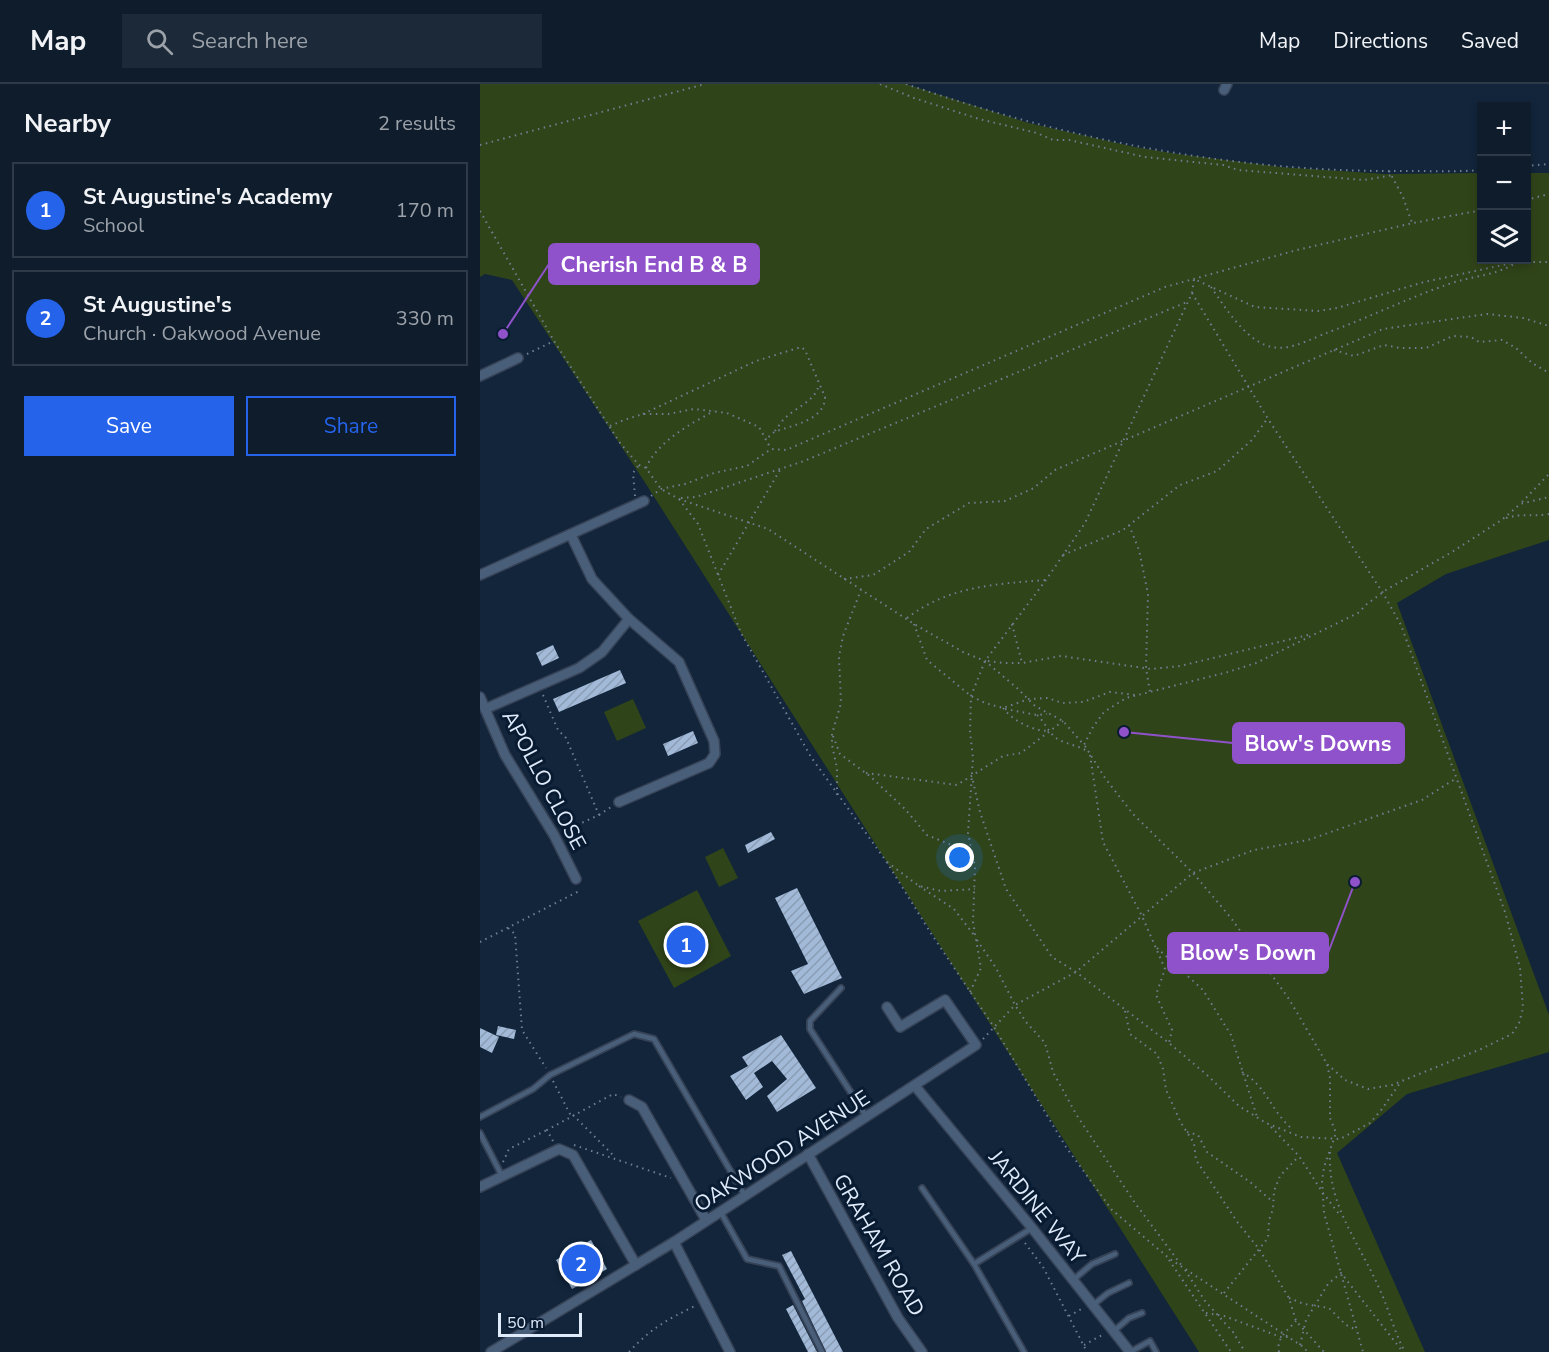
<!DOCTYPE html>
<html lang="en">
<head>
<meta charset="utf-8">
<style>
	body { margin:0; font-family:"Nunito Sans",sans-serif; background:#1c2938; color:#f1f3f6 }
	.controls { position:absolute; right:18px; top:18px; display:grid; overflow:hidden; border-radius:0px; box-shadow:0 3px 9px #0003 }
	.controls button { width:54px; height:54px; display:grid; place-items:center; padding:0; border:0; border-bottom:2px solid #2e3a48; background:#0e1c2c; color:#f1f3f6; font:30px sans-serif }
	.scale { position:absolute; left:18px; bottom:15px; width:84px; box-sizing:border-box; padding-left:6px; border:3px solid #dfebfb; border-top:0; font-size:16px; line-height:21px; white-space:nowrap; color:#dfebfb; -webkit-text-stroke:4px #081b31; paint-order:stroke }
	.you { position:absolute; left:480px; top:774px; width:21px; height:21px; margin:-15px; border:4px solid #fff; border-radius:50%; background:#1a73e8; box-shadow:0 0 0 9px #1a73e833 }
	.badge { display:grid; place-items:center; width:39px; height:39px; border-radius:50%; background:#2563eb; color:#fff; font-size:20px; font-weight:700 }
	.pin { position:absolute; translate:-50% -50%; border:3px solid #fff; box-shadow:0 2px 6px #0006 }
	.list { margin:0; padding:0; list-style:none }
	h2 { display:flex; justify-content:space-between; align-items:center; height:78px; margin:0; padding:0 24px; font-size:26px }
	h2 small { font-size:20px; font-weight:400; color:#9ba1a9 }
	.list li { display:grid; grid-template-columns:39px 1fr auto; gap:18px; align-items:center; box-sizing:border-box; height:96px; margin:0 12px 12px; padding:0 12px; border:2px solid #2e3a48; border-radius:0px }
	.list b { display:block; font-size:22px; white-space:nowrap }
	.list p { margin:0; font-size:20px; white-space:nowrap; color:#9ba1a9 }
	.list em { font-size:20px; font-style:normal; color:#9ba1a9 }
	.actions { display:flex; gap:12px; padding:18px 24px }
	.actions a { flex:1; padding:14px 0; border:2px solid #2563eb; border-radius:0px; text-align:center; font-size:21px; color:#2563eb }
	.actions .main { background:#2563eb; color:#fff }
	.icon { flex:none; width:33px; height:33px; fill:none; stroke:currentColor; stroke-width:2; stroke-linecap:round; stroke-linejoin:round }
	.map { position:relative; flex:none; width:1069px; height:1268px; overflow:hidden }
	header { display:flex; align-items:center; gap:36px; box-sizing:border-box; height:84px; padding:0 30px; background:#0e1c2c; border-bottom:2px solid #2e3a48 }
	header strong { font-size:28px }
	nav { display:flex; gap:33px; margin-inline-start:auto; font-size:21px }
	.search { width:420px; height:54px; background:#1c2938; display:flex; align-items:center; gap:15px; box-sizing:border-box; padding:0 21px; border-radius:0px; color:#9ba1a9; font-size:22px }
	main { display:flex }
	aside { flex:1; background:#0e1c2c }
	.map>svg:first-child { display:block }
	.green { fill:#304419 }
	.building { fill:url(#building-hatch) }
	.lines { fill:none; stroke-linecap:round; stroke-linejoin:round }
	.lane-casing { stroke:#364256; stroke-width:8 }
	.street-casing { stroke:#364256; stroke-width:12 }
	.path { stroke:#6f7f92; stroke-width:2; stroke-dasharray:1.5 4.5; stroke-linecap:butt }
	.lane { stroke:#495f79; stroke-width:4.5 }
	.street { stroke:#495f79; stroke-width:9 }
	.labels { text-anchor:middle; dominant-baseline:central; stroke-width:6; stroke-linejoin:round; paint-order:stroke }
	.street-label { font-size:21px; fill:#dfebfb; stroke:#081b31 }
	.leader { fill:none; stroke:#8f52cb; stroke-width:2 }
	.callout-dot { fill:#8f52cb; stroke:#081b31; stroke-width:2 }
	.callout { fill:#8f52cb; stroke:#8f52cb; stroke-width:2 }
	.callout-label { font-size:22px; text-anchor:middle; font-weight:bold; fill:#fff }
</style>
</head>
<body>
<header>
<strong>Map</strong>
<div class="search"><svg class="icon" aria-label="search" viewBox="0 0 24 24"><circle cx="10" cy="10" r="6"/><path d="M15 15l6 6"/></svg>Search here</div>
<nav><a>Map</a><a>Directions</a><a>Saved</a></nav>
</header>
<main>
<aside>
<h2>Nearby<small>2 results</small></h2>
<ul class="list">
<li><span class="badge">1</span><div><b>St Augustine's Academy</b><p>School</p></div><em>170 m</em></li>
<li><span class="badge">2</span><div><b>St Augustine's</b><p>Church · Oakwood Avenue</p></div><em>330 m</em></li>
</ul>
<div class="actions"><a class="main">Save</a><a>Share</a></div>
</aside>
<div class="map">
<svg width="1069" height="1268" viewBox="0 0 1069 1268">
	<defs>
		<pattern id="building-hatch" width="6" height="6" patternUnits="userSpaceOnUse" patternTransform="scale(1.5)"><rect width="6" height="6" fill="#a2bad7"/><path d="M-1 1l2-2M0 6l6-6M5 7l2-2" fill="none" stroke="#8a9db4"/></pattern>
	</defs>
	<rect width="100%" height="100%" fill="#12253b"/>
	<g class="green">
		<polygon points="0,0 426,0 549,39 655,63 698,70 801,83 906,90 1001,89 1002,176 1046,176 1047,89 1069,89 1069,456 966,490 917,519 1069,931 1069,968 927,1010 857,1069 945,1268 719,1268 164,397 32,196 5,190 0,193"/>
		<polygon points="153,615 166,644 137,657 124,628"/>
		<polygon points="243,764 258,794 239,803 225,773"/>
		<polygon points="217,806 251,872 194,904 158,837"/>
	</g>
	<g class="building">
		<polygon points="73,561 79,574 62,582 56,569"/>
		<polygon points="140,586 146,599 79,628 73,615"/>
		<polygon points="213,647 218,659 188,672 183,660"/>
		<polygon points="291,748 295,755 268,769 265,761"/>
		<polygon points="317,804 362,894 324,910 311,887 328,880 295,814"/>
		<polygon points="18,942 36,946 34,955 16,951"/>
		<polygon points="0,944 19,953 12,969 0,963"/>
		<polygon points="301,951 336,1004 297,1028 287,1012 307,995 292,977 274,989 283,1003 266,1016 250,992 268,982 262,973"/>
		<polygon points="111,1156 127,1185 92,1205 76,1176"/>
		<polygon points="311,1167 363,1268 346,1268 322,1217 325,1215 302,1171"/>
		<polygon points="313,1221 337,1268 328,1268 306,1225"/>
	</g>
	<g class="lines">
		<g class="lane-casing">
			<g id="lane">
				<polyline points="361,904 330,937 330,945 386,1032"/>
				<polyline points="0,1033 53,1005 70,991 154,950 174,955 265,1112"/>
				<polyline points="0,1049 22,1092"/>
				<polyline points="442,1104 494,1180 544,1268"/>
				<polyline points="240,1127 267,1175 299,1182 342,1268"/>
				<polyline points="494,1180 552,1144"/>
				<polyline points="593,1196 612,1180 635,1170"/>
				<polyline points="613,1221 628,1209 649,1199"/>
				<polyline points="634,1247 649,1234 662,1229"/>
				<polyline points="650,1268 670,1257 676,1268"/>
			</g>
		</g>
		<g class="street-casing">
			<g id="street">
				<polyline points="744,6 747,0"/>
				<polyline points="0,292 38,274"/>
				<polyline points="91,451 112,495 149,535 199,578 234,657 235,670 229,679 139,718"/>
				<polyline points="0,491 164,417"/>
				<polyline points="0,613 25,671 74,751 96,795"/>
				<polyline points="5,625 99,584 122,568 149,535"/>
				<polyline points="435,1002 552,1144 650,1268"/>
				<polyline points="149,1016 162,1023 226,1136"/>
				<polyline points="328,1070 418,1234 442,1268"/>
				<polyline points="0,1103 79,1065 93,1071 156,1181"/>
				<polyline points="194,1158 250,1268"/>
				<polyline points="11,1268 194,1158 496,961 465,916 420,943 407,923"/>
			</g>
		</g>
		<g class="path">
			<polyline points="400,0 434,14 499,35 557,49 573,56 589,56 665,73 743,81 758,86 884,96 913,91"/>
			<path d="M426 0C588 56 757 89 929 87 953 87 978 88 1002 86"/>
			<polyline points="0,61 225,0"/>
			<polyline points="1046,82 1069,80"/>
			<polyline points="909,87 923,113 932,139"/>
			<polyline points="1046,116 1069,110"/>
			<polyline points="0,127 74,257 140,359 159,381 166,384 181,405 199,415 288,445 434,540 483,568 505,577 537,604 555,622 583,637 604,661 613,643 624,628 646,614 748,588 776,579 878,529 887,520 906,506 972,468 1023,435 1040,420 1069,413"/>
			<path d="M731 203C745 223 766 258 792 263 810 267 833 254 849 248 890 233 928 214 969 200 991 192 1014 192 1034 180"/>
			<polyline points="712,209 788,335 903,509 921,541 1025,828 1040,884 1043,924 1039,939 1032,950 1001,965 912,1001 888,1005 865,996 847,980"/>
			<polyline points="854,266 874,272 904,261 920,264 946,264 973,252 991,253 999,258 1022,256 1036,264 1052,279 1069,289"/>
			<polyline points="47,270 74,257"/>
			<path d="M163 330 276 277 321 263 325 266 345 313C345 336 313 341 297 347 293 348 290 352 286 355"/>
			<polyline points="130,342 144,336 163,330 188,330 214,325 247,329 279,343 291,365"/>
			<path d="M295 347C298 343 301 338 304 335 316 323 336 317 339 300"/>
			<path d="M166 384C177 358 210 340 234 327"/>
			<polyline points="155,412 153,389 159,381"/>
			<polyline points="171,412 181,405 205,400 234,389 267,382 291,365 306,366 685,203 817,166 933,139 1002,126"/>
			<polyline points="201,414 216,413 324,377 707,218"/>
			<polyline points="199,415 218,440 261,549 331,673 406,777 452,851 514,943 586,1063 632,1126 690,1175 822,1262 828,1268"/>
			<polyline points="1042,418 1069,390"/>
			<path d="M1026 434C1041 429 1054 433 1069 430"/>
			<polyline points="649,441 659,466 668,510 666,584 670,608"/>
			<polyline points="583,471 643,446 700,401 737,387 772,356 787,335"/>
			<polyline points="238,491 300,386"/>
			<polyline points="364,495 393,491 429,468 446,445 489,419 525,417 554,404 575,386 903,245 1007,230 1043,234 1069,242"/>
			<path d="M427 534C469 502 515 500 566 496"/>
			<polyline points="434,540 447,576 491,612 505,619 523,624 549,615 568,614 582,619 603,618 630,608 655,611"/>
			<polyline points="532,540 542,579"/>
			<polyline points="508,577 523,579 542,579 581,572 671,585 700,582 832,550"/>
			<polyline points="63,611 78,646 86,654 119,731 82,748"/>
			<path d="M523 624C533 637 553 647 569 647"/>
			<polyline points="525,625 557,631 567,630"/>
			<path d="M557 631C565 638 568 648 576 654 585 660 597 661 607 667"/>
			<polyline points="353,652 360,670 391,693 425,725 447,751 479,764 494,781"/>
			<polyline points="605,662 625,694 653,730 713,789 751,834 809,915 847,980 850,994 850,1034 856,1049 844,1083 842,1097 844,1129 883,1268"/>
			<polyline points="610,671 623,758 662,832 685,885 676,911 692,946 689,959"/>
			<polyline points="386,689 477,701 523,672 541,669 583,637"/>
			<polyline points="493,697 500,728 526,805 572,873 596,888 689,959 727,991 759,1022 786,1039 821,1053 860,1055 890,1039 902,1025 920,999"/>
			<polyline points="357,711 357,684 352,661 352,650 361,619 359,573 363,552 381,506"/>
			<polyline points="119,731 131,723"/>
			<polyline points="407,778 439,802 461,807 495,805"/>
			<polyline points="439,802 474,825 494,851"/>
			<polyline points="28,844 35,850 42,946 66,984"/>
			<polyline points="497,856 516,884 535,921 546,938 565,959 573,988 596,1030 655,1119 702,1182"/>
			<polyline points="0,858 97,808 97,804"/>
			<polyline points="677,864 723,906 751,951 777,1033"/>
			<polyline points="490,908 501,884 493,838 495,782 488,749 493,674 490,648 491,612 505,577 566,496 605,439 712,209 714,195 775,223 838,227 857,224 944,198 1037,178 1069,178"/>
			<polyline points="645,927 650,950 677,970 683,985 686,1006 701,1039 714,1059 716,1076 758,1139 779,1165 809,1214 816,1237 844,1268"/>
			<polyline points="503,955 535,921 596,888 713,789 774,766 828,756 942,716 975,695"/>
			<path d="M762 988C786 1002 791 1026 810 1043L809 1047"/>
			<polyline points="73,997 91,1032"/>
			<polyline points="93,1031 134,1072"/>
			<polyline points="791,1043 819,1072 843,1109 859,1130"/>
			<polyline points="707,1048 718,1051 727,1068 770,1098 793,1118"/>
			<polyline points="73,1057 67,1046 133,1010 141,1013"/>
			<polyline points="94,1061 191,1094"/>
			<path d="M850 1068C847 1121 879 1158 899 1204 909 1225 914 1248 925 1268"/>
			<polyline points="23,1078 29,1065 67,1046"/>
			<polyline points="545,1159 563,1183 607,1268"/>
			<polyline points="689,1176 751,1268"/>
			<polyline points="705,1186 725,1217 753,1248 765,1268"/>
			<polyline points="744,1209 788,1154 789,1136 793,1125 794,1107 800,1092 819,1072"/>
			<polyline points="809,1214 824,1220 849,1224 866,1241 877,1246"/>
			<polyline points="726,1229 744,1232 801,1253 809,1253"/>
			<polyline points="589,1232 603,1224"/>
			<polyline points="604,1261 624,1250"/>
			<polyline points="820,1261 826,1236 848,1200 861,1189 923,1268"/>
			<path d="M149 1268C170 1245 188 1235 215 1222"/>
			<path d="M799 1268C796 1254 807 1247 816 1237"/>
		</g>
		<use href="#lane" class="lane"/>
		<use href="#street" class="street"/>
	</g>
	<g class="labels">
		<g class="street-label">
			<text transform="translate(64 696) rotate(62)">APOLLO CLOSE</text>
			<text transform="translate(302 1067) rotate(-33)">OAKWOOD AVENUE</text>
			<text transform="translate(557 1123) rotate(51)">JARDINE WAY</text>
			<text transform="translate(399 1161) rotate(60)">GRAHAM ROAD</text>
		</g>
	</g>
	<path class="leader" d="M23 250L69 180M644 648L753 659M875 798L848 869"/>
	<g class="callout-dot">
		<circle cx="23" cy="250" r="6"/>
		<circle cx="644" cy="648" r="6"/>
		<circle cx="875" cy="798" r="6"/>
	</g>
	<g class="callout">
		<rect x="69" y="160" width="210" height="40" rx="6"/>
		<rect x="753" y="639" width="171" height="40" rx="6"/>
		<rect x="688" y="849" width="160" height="40" rx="6"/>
	</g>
	<g class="callout-label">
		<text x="174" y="188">Cherish End B &amp; B</text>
		<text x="838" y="667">Blow's Downs</text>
		<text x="768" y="876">Blow's Down</text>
	</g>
</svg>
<div class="controls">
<button>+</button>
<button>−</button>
<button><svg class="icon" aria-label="layers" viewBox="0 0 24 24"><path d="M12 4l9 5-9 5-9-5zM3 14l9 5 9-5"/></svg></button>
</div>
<div class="scale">50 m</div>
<div class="you"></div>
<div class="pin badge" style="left:206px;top:861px">1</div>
<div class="pin badge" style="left:101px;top:1180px">2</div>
</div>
</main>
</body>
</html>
